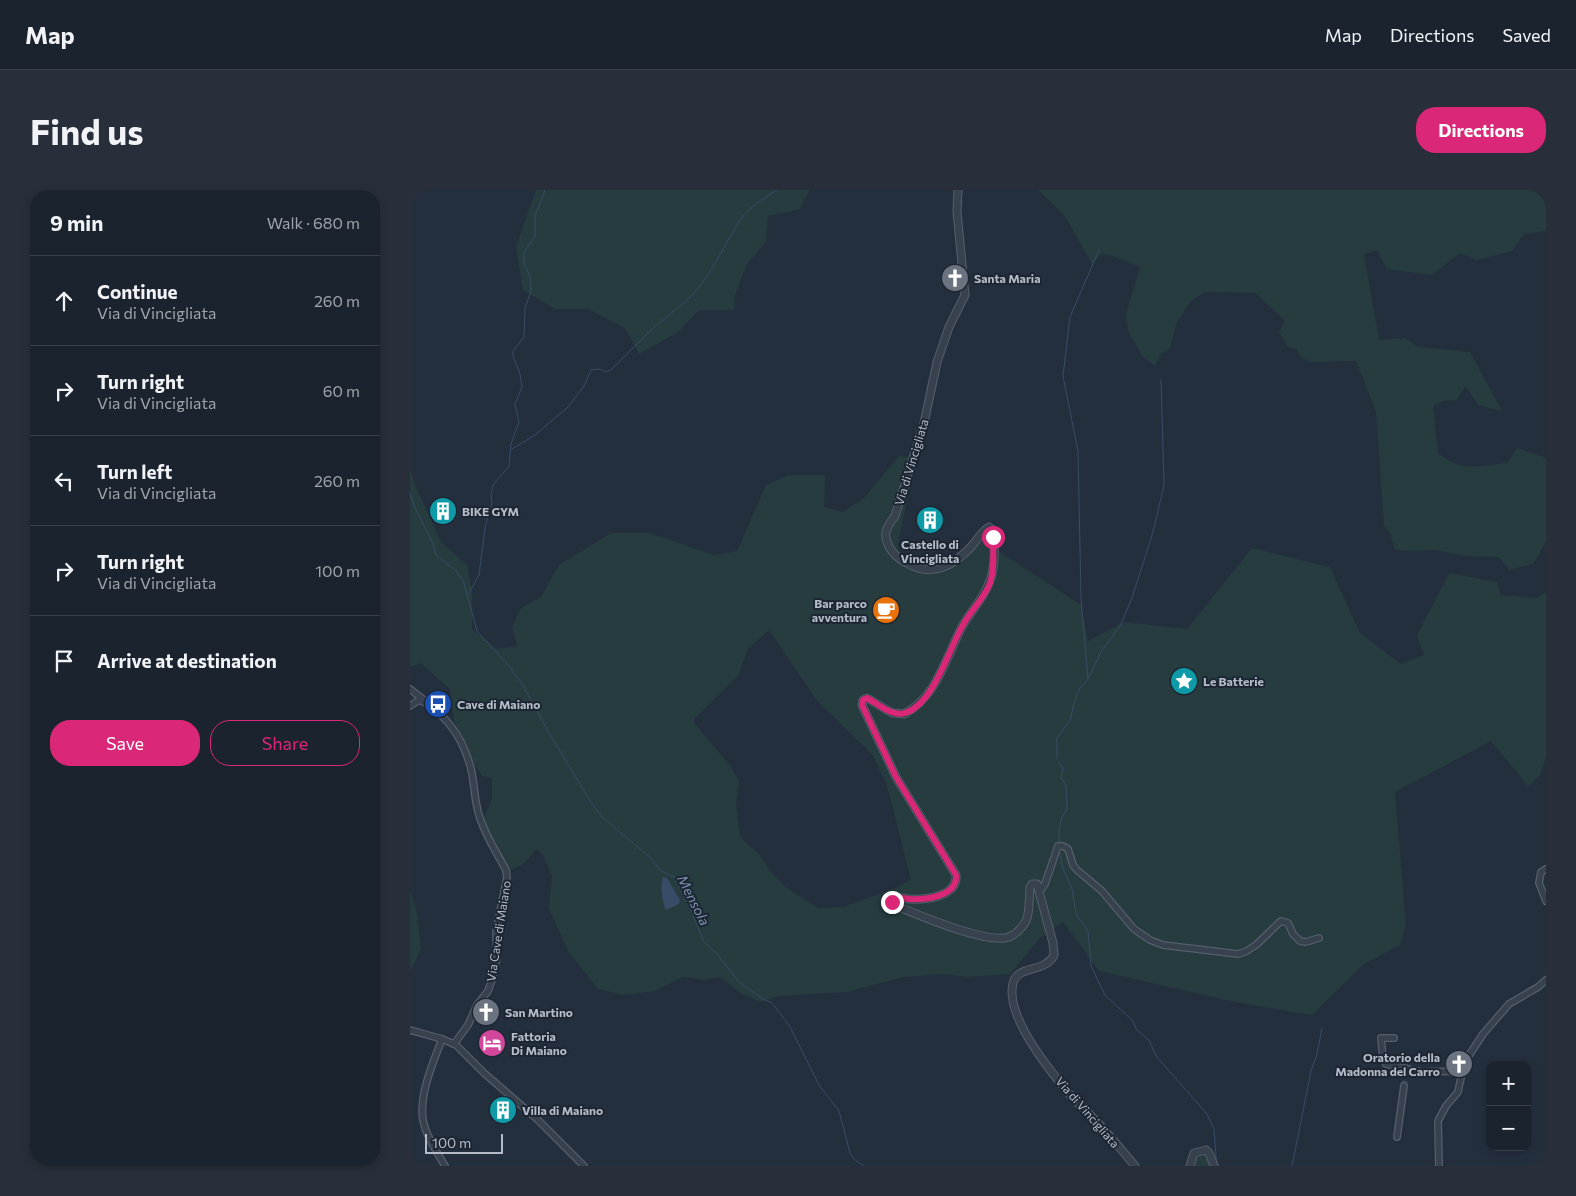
<!DOCTYPE html>
<html lang="en">
<head>
<meta charset="utf-8">
<style>
	body { margin:0; font-family:Commissioner,sans-serif; background:#282f3a; color:#f1f3f6 }
	.controls { position:absolute; right:15px; bottom:15px; display:grid; overflow:hidden; border-radius:10px; box-shadow:0 2px 8px #0003 }
	.controls button { width:45px; height:45px; display:grid; place-items:center; padding:0; border:0; border-bottom:1px solid #39404a; background:#1b232e; color:#f1f3f6; font:25px sans-serif }
	.scale { position:absolute; left:15px; bottom:12px; width:78px; box-sizing:border-box; padding-left:5px; border:2px solid #b4bcc9; border-top:0; font-size:14px; line-height:18px; white-space:nowrap; color:#b4bcc9; -webkit-text-stroke:4px #1d2633; paint-order:stroke }
	.stop { position:absolute; width:15px; height:15px; margin:-11px; border:4px solid #db2777; border-radius:50%; background:#fff }
	.stop.end { background:#db2777; border-color:#fff; box-shadow:0 1px 5px #0008 }
	.list { margin:0; padding:0; list-style:none }
	h2 { display:flex; justify-content:space-between; align-items:center; height:65px; margin:0; padding:0 20px; font-size:21px }
	h2 small { font-size:16px; font-weight:400; color:#a0a4aa }
	.list li { display:grid; grid-template-columns:32px 1fr auto; gap:15px; align-items:center; box-sizing:border-box; height:90px; padding:0 20px; border-top:1px solid #39404a }
	.list b { display:block; font-size:19px; white-space:nowrap }
	.list p { margin:0; font-size:16px; white-space:nowrap; color:#a0a4aa }
	.list em { font-size:16px; font-style:normal; color:#a0a4aa }
	.actions { display:flex; gap:10px; padding:15px 20px }
	.actions a { flex:1; padding:11px 0; border:1px solid #db2777; border-radius:20px; text-align:center; font-size:18px; color:#db2777 }
	.actions .main { background:#db2777; color:#fff }
	.icon { flex:none; width:28px; height:28px; fill:none; stroke:currentColor; stroke-width:2; stroke-linecap:round; stroke-linejoin:round }
	.map { position:relative; flex:none; width:1136px; height:976px; overflow:hidden; border-radius:20px }
	header { display:flex; align-items:center; gap:30px; box-sizing:border-box; height:70px; padding:0 25px; background:#1b232e; border-bottom:1px solid #39404a }
	header strong { font-size:24px }
	nav { display:flex; gap:28px; margin-inline-start:auto; font-size:18px }
	.intro { display:flex; align-items:center; justify-content:space-between; box-sizing:border-box; height:120px; padding:0 30px }
	h1 { margin:0; font-size:35px }
	.button { padding:12px 22px; border-radius:20px; background:#db2777; color:#fff; font-size:18px; font-weight:700 }
	main { display:flex; gap:30px; padding:0 30px }
	aside { flex:1; background:#1b232e; border-radius:20px; box-shadow:0 2px 8px #0003 }
	.map>svg:first-child { display:block }
	.green { fill:#263c3f; fill-rule:evenodd }
	.water { fill:#394c67 }
	.lines { fill:none; stroke-linecap:round; stroke-linejoin:round }
	.stream { stroke:#394c67; stroke-width:1 }
	.minor-tunnel { stroke:#3a4453; stroke-width:5.5; stroke-dasharray:5.5 3; stroke-linecap:butt }
	.minor-casing { stroke:#565f6c; stroke-width:8 }
	.tertiary-casing { stroke:#565f6c; stroke-width:9 }
	.minor { stroke:#38414e; stroke-width:5.5 }
	.tertiary { stroke:#38414e; stroke-width:7 }
	.route { stroke:#db2777; stroke-width:6 }
	.labels { text-anchor:middle; dominant-baseline:central; stroke-width:4; stroke-linejoin:round; paint-order:stroke }
	.poi-label { font-size:12px; font-weight:bold; fill:#b4bcc9; stroke:#1d2633; text-anchor:start }
	.street-label { font-size:12px; fill:#b4bcc9; stroke:#1d2633 }
	.water-label { font-size:14px; font-style:italic; fill:#7c92b1; stroke:#1d2633 }
</style>
</head>
<body>
<header>
<strong>Map</strong>
<nav><a>Map</a><a>Directions</a><a>Saved</a></nav>
</header>
<div class="intro"><h1>Find us</h1><a class="button">Directions</a></div>
<main>
<aside>
<h2>9 min<small>Walk · 680 m</small></h2>
<ul class="list">
<li><svg class="icon" aria-label="ahead" viewBox="0 0 24 24"><path d="M12 20V5M6 11l6-6 6 6"/></svg><div><b>Continue</b><p>Via di Vincigliata</p></div><em>260 m</em></li>
<li><svg class="icon" aria-label="right" viewBox="0 0 24 24"><path d="M7 20v-9h11M14 6l5 5-5 5"/></svg><div><b>Turn right</b><p>Via di Vincigliata</p></div><em>60 m</em></li>
<li><svg class="icon" aria-label="left" viewBox="0 0 24 24"><path d="M17 20v-9H6M10 6l-5 5 5 5"/></svg><div><b>Turn left</b><p>Via di Vincigliata</p></div><em>260 m</em></li>
<li><svg class="icon" aria-label="right" viewBox="0 0 24 24"><path d="M7 20v-9h11M14 6l5 5-5 5"/></svg><div><b>Turn right</b><p>Via di Vincigliata</p></div><em>100 m</em></li>
<li><svg class="icon" aria-label="arrive" viewBox="0 0 24 24"><path d="M6 21V4h12l-3 4 3 4H6"/></svg><div><b>Arrive at destination</b></div></li>
</ul>
<div class="actions"><a class="main">Save</a><a>Share</a></div>
</aside>
<div class="map">
<svg width="1136" height="976" viewBox="0 0 1136 976">
	<rect width="100%" height="100%" fill="#242f3e"/>
	<g class="green">
		<polygon points="126,0 400,0 390,19 358,26 356,52 337,74 325,105 324,120 289,120 268,142 229,164 215,138 178,119 145,119 113,100 106,57"/>
		<path d="M628 0H1136V41L1114 44 1102 61 1067 70 1050 63 1022 85 977 79 967 60 954 64 969 150 995 148 1008 157 1060 162 1092 221 1068 215 1056 196 1047 210 1033 211 1023 216 1028 263C1050 282 1072 277 1098 272L1107 258 1136 268V352L1123 374 1099 380 1089 367 1056 366 1024 360 1004 361 985 360 980 343 974 336 966 222 946 171 899 172 890 166 887 159 878 157 869 142 875 131 846 103 795 102 781 111 767 132 760 158 751 164 745 176 732 166 718 141 716 124 730 77 703 66 692 64 682 74 655 26Z"/>
		<path d="M489 266 506 268 487 358 493 365 531 373 573 351 671 415 678 451 714 432 777 439 842 358 920 377 950 443 991 474 1014 465 1007 445 1039 383 1087 392 1091 405 1126 408 1136 402V567L1130 585 1118 596 1081 551 985 602 996 735 990 755 954 774 902 825 825 812 689 781 653 732 630 748 600 784 557 787 533 784 494 787 437 802 368 806 351 812 332 804 310 787 294 790 273 787 245 801 213 805 188 799 158 761 139 719 142 686 133 665 126 659 115 673 99 681 73 630 82 608V588L72 586 62 571 44 531 40 499 10 473 0 477V279L6 297 31 352 57 375 62 401V439L87 459 107 456 102 437 111 418 131 407 149 375 201 343H240L304 365 327 361 356 295 379 285H415L414 317 433 322 454 308ZM359 440 408 512 462 564 477 595 501 690 487 697 434 717 408 718 376 697 360 681 349 664 330 647 326 614 329 592 320 575 284 533V529L328 486 338 459Z"/>
		<polygon points="0,700 7,723 11,759 0,781"/>
		<polygon points="785,964 797,964 801,976 782,976"/>
	</g>
	<path class="water" d="M253 687 257 688 270 710 269 714 256 720C252 712 250 696 253 687Z"/>
	<g class="lines">
		<g class="stream">
			<path d="M102 259 125 245 158 217 174 196 181 180 190 179 195 182 201 180 245 136C253 131 259 125 266 119 269 116 272 115 275 112 300 90 313 56 331 29 339 17 355 8 367 0"/>
			<polyline points="0,303 5,318 23,354 26,365 46,381 54,393 67,441 97,474 111,492 139,543 182,614 193,628 241,668 251,681 264,687 282,722 293,751 307,764 330,793 353,809 362,813 379,835 409,895 429,921 440,963 445,970 454,976"/>
			<polyline points="58,405 69,385 75,337 82,313 81,304 83,295 99,276 101,254 109,232 105,214 112,197 110,184 103,166 103,161 114,147 115,118 121,101 120,86 114,74 114,63 125,46 125,26 135,0"/>
			<polyline points="678,489 671,409 668,261 653,186 660,127 689,60"/>
			<polyline points="647,568 647,548 660,530 666,506 670,498 678,489 692,460 710,436 722,408 743,342 754,295 751,190"/>
			<polyline points="649,655 649,640 652,627 657,619 656,596 651,587 653,578 649,572"/>
			<polyline points="649,661 653,679 662,698 666,724 678,741 681,776 695,805 723,831 726,839 739,850 746,866 797,924 804,939 806,968 809,976"/>
			<polyline points="882,976 901,881 907,864 912,838"/>
		</g>
		<polyline class="minor-tunnel" points="994,896 995,888"/>
		<g class="minor-casing">
			<g id="minor">
				<path d="M0 499C31 523 51 539 61 579 65 595 64 612 70 628 76 647 87 663 96 680L97 687 86 742 87 767 83 787 78 801 67 815 58 835 44 854"/>
				<polyline points="0,516 9,510 16,513"/>
				<polyline points="1136,679 1131,682 1129,693 1136,711"/>
				<polyline points="629,702 635,694 648,656 653,656 658,659 663,675 667,680 692,701 724,739 740,750 753,755 828,764 835,762 846,755 871,731 878,733 883,744 890,751 896,752 909,748"/>
				<polyline points="0,840 32,849 46,855 74,883 127,929 174,976"/>
				<polyline points="984,848 971,848 973,869 976,874 1011,882 1053,881"/>
				<path d="M32 849C23 873 9 904 13 930 16 946 27 962 35 976"/>
				<polyline points="987,947 994,896"/>
				<polyline points="1029,976 1028,931 1036,916 1048,902 1053,878 1056,870 1073,844 1099,814 1128,797 1136,790"/>
			</g>
		</g>
		<g class="tertiary-casing">
			<g id="tertiary">
				<path d="M548 0 547 22 555 105 539 137 527 172 514 233 485 326C475 339 472 345 481 360 486 368 495 372 503 376 527 386 544 374 561 357 567 350 571 342 579 337L583 340C585 357 586 377 579 393 573 409 561 421 553 435 536 466 528 506 494 524L482 523 457 508 453 510 452 515 486 587 546 685C548 707 515 710 499 709 493 708 488 707 483 707L482 712 484 715C506 724 577 755 599 747 606 744 612 738 616 731 620 723 619 707 620 697L622 694H627L643 753 644 765C636 782 610 776 604 790 592 821 636 876 656 900 666 913 679 923 690 935 702 948 713 962 725 976"/>
				<polyline points="780,976 784,963 796,960 799,963 804,976"/>
			</g>
		</g>
		<use href="#minor" class="minor"/>
		<use href="#tertiary" class="tertiary"/>
	</g>
	<g class="lines">
		<path class="route" d="M482 712 483 707C488 707 493 708 499 709 514 710 548 707 546 685L486 587 452 515 453 510 457 508C468 514 482 527 495 523 524 514 539 458 553 435 561 420 574 409 580 393 585 378 583 362 583 347"/>
	</g>
	<defs>
		<g id="church-disc" transform="scale(1.4375)"><circle r="9.5" fill="#6b7280" stroke="#1d2633"/><path d="M-1.2-6h2.4v3.5h3.3v2.4h-3.3V6h-2.4V-.1h-3.3v-2.4h3.3Z" fill="#fff"/></g>
		<g id="building-disc" transform="scale(1.4375)"><circle r="9.5" fill="#0f9aa8" stroke="#1d2633"/><path d="M-4-6H4V6H1V3H-1V6H-4ZM-2.5-4.3h1.7v1.8h-1.7ZM.8-4.3h1.7v1.8H.8ZM-2.5-1h1.7V.8h-1.7ZM.8-1h1.7V.8H.8Z" fill="#fff"/></g>
		<g id="cafe-disc" transform="scale(1.4375)"><circle r="9.5" fill="#e8710a" stroke="#1d2633"/><path d="M-5.5-4.5H6V0H3Q3 3.5 0 3.5H-2.5Q-5.5 3.5-5.5 0ZM3-3.2v2h1.7v-2ZM-6 4.5H4V6H-6Z" fill="#fff"/></g>
		<g id="sight-disc" transform="scale(1.4375)"><circle r="9.5" fill="#0f9aa8" stroke="#1d2633"/><path d="M0-6L1.8-2.2L6-1.7L2.9 1.2L3.7 5.4L0 3.3L-3.7 5.4L-2.9 1.2L-6-1.7L-1.8-2.2Z" fill="#fff"/></g>
		<g id="bus-disc" transform="scale(1.4375)"><circle r="9.5" fill="#1a4fb4" stroke="#1d2633"/><path d="M-5-6H5V4H4V6H2V4H-2V6H-4V4H-5ZM-3.5-4V0h7V-4ZM-3.5 1.2v1.5H-2V1.2ZM2 1.2v1.5H3.5V1.2Z" fill="#fff"/></g>
		<g id="hotel-disc" transform="scale(1.4375)"><circle r="9.5" fill="#d1479c" stroke="#1d2633"/><path d="M-6-4.5h1.5V1H6V5H4.5V3h-9V5H-6ZM-4 0a1.8 1.8 0 1 1 3.6 0ZM.5 0V-2.5h3Q6-2.5 6 0Z" fill="#fff"/></g>
	</defs>
	<g fill-rule="evenodd">
		<use href="#church-disc" x="545" y="88"/>
		<use href="#building-disc" x="33" y="321"/>
		<use href="#building-disc" x="520" y="330"/>
		<use href="#cafe-disc" x="476" y="420"/>
		<use href="#sight-disc" x="774" y="491"/>
		<use href="#bus-disc" x="28" y="514"/>
		<use href="#church-disc" x="76" y="822"/>
		<use href="#hotel-disc" x="82" y="853"/>
		<use href="#church-disc" x="1049" y="874"/>
		<use href="#building-disc" x="93" y="920"/>
	</g>
	<g class="labels">
		<g class="poi-label">
			<text x="564" y="88">Santa Maria</text>
			<text x="52" y="321">BIKE GYM</text>
			<text x="520" y="354" text-anchor="middle">Castello di<tspan x="520" dy="14">Vincigliata</tspan></text>
			<text x="457" y="413" text-anchor="end">Bar parco<tspan x="457" dy="14">avventura</tspan></text>
			<text x="793" y="491">Le Batterie</text>
			<text x="47" y="514">Cave di Maiano</text>
			<text x="95" y="822">San Martino</text>
			<text x="101" y="846">Fattoria<tspan x="101" dy="14">Di Maiano</tspan></text>
			<text x="1030" y="867" text-anchor="end">Oratorio della<tspan x="1030" dy="14">Madonna del Carro</tspan></text>
			<text x="112" y="920">Villa di Maiano</text>
		</g>
		<g class="street-label">
			<text transform="translate(501 272) rotate(-73)">Via di Vincigliata</text>
			<text transform="translate(88 741) rotate(-81)">Via Cave di Maiano</text>
			<text transform="translate(678 922) rotate(49)">Via di Vincigliata</text>
		</g>
		<g class="water-label">
			<text transform="translate(284 710) rotate(63)">Mensola</text>
		</g>
	</g>
</svg>
<div class="controls">
<button>+</button>
<button>−</button>
</div>
<div class="scale">100 m</div>
<div class="stop" style="left:583px;top:347px"></div>
<div class="stop end" style="left:482px;top:712px"></div>
</div>
</main>
</body>
</html>
